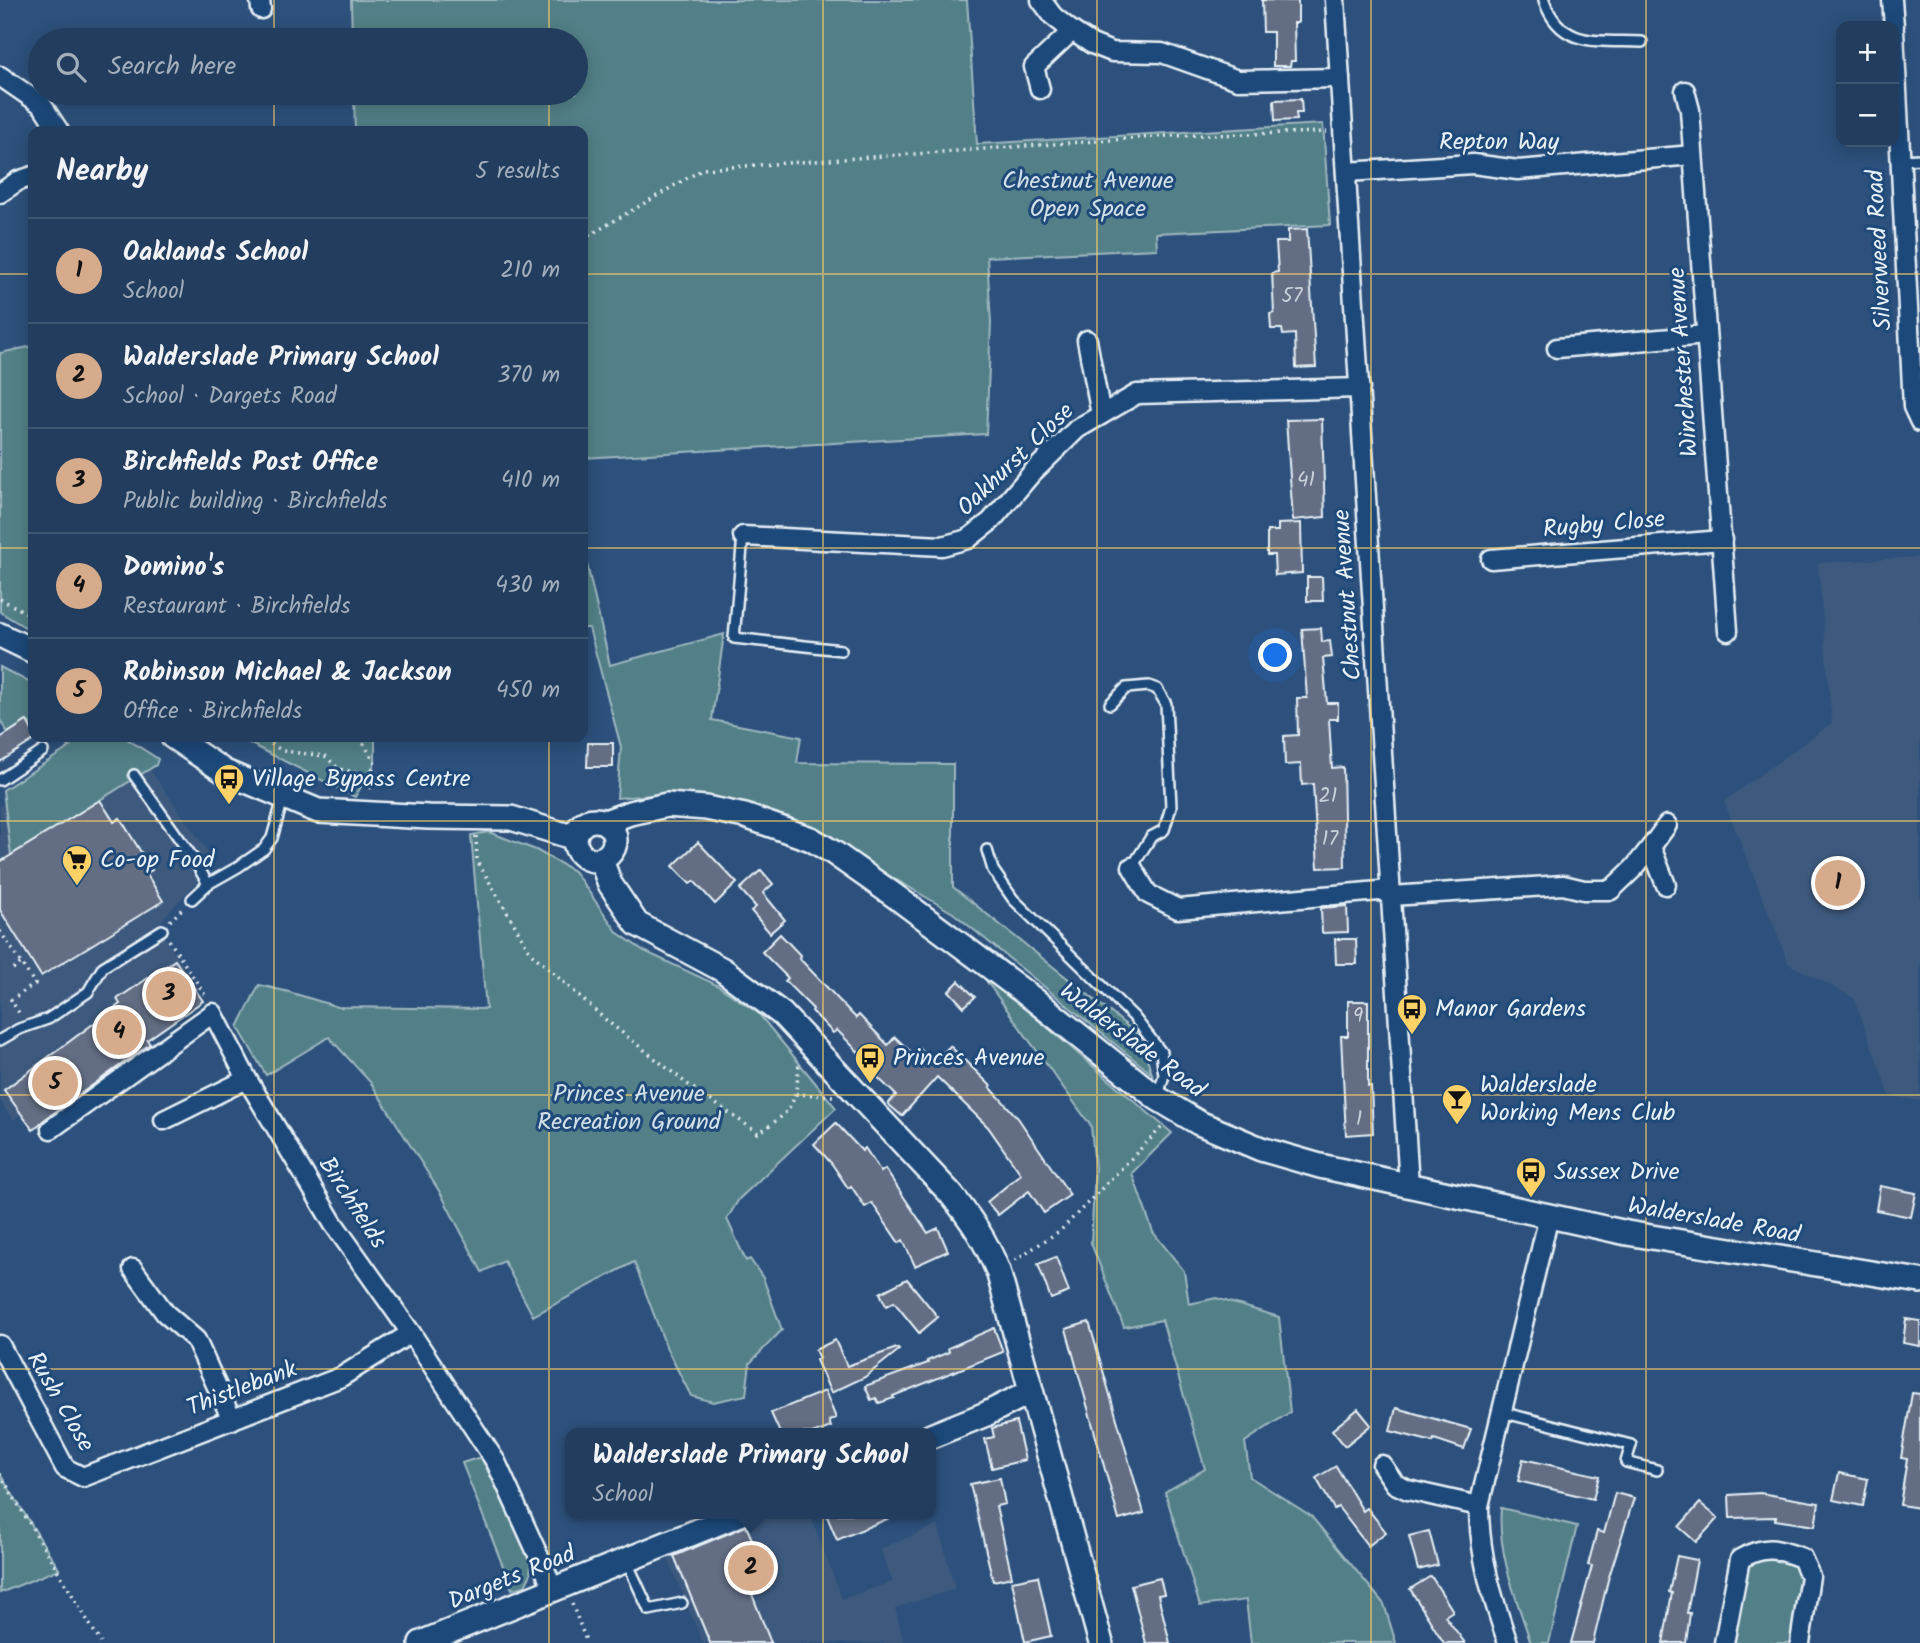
<!DOCTYPE html>
<html lang="en">
<head>
<meta charset="utf-8">
<style>
	body { margin:0; font-family:Kalam,sans-serif; background:#2a4463; color:#f1f3f6 }
	.controls { position:absolute; right:21px; top:21px; display:grid; overflow:hidden; border-radius:14px; box-shadow:0 4px 18px #0003 }
	.controls button { width:63px; height:63px; display:grid; place-items:center; padding:0; border:0; border-bottom:2px solid #3f5672; background:#223d5d; color:#f1f3f6; font:35px sans-serif }
	.you { position:absolute; left:1276px; top:656px; width:24px; height:24px; margin:-18px; border:5px solid #fff; border-radius:50%; background:#1a73e8; box-shadow:0 0 0 10px #1a73e833 }
	.badge { display:grid; place-items:center; width:46px; height:46px; border-radius:50%; background:#d6ab8b; color:#111; font-size:23px; font-weight:700 }
	.pin { position:absolute; translate:-50% -50%; border:4px solid #fff; box-shadow:0 2px 7px #0006 }
	.popup { position:absolute; left:565px; top:1428px; width:371px; height:91px; box-sizing:border-box; display:grid; place-content:center; border-radius:14px; background:#223d5d; filter:drop-shadow(0 2px 5px #0005); font-size:23px; white-space:nowrap; color:#a2aebc }
	.popup b { font-size:26px; color:#f1f3f6 }
	.popup::after { content:''; position:absolute; left:50%; top:100%; margin-left:-14px; border:14px solid transparent; border-top-color:#223d5d }
	.list { margin:0; padding:0; list-style:none }
	h2 { display:flex; justify-content:space-between; align-items:center; height:91px; margin:0; padding:0 28px; font-size:30px }
	h2 small { font-size:23px; font-weight:400; color:#a2aebc }
	.list li { display:grid; grid-template-columns:46px 1fr auto; gap:21px; align-items:center; box-sizing:border-box; height:105px; padding:0 28px; border-top:2px solid #3f5672 }
	.list b { display:block; font-size:26px; white-space:nowrap }
	.list p { margin:0; font-size:23px; white-space:nowrap; color:#a2aebc }
	.list em { font-size:23px; font-style:normal; color:#a2aebc }
	.icon { flex:none; width:38px; height:38px; fill:none; stroke:currentColor; stroke-width:2; stroke-linecap:round; stroke-linejoin:round }
	.map { position:relative; flex:none; width:1920px; height:1643px; overflow:hidden }
	.search { position:absolute; background:#223d5d; box-shadow:0 4px 18px #0003; left:28px; top:28px; width:560px; height:77px; display:flex; align-items:center; gap:18px; box-sizing:border-box; padding:0 24px; border-radius:38px; color:#a2aebc; font-size:26px }
	.panel { position:absolute; background:#223d5d; box-shadow:0 4px 18px #0003; left:28px; top:126px; width:560px; height:616px; border-radius:14px }
	.map>svg:first-child { display:block }
	.built { fill:#3e5a7e }
	.green { fill:#538088; stroke:#9eb8c0; stroke-width:2 }
	.building { fill:#646e84; stroke:#e8f1f8; stroke-width:2 }
	.lines { fill:none; stroke-linecap:round; stroke-linejoin:round }
	.service-casing { stroke:#e8f1f8; stroke-width:14 }
	.minor-casing { stroke:#e8f1f8; stroke-width:23 }
	.tertiary-casing { stroke:#e8f1f8; stroke-width:28 }
	.path { stroke:#e8f1f8; stroke-width:3.5; stroke-dasharray:2 5; stroke-linecap:butt }
	.service { stroke:#1f4a7a; stroke-width:9 }
	.minor { stroke:#1f4a7a; stroke-width:18 }
	.tertiary { stroke:#1f4a7a; stroke-width:23 }
	.grid { fill:none; stroke:#ffd166; stroke-width:2; stroke-opacity:0.55 }
	.labels { text-anchor:middle; dominant-baseline:central; stroke-width:6; stroke-linejoin:round; paint-order:stroke }
	.number-label { font-size:21px; fill:#c7d0db }
	.street-label { font-size:24px; fill:#e8f1f8; stroke:#1f4a7a }
	.park-label { font-size:24px; fill:#d2e0e7; stroke:#1f4a7a }
	.poi-label { font-size:24px; fill:#e8f1f8; stroke:#1f4a7a; text-anchor:start }
</style>
</head>
<body>
<div class="map">
<svg width="1920" height="1643" viewBox="0 0 1920 1643">
	<rect width="100%" height="100%" fill="#2d517c"/>
	<filter id="ink" filterUnits="userSpaceOnUse"><feTurbulence type="fractalNoise" baseFrequency=".0143" numOctaves="2"/><feDisplacementMap in="SourceGraphic" scale="14" xChannelSelector="R" yChannelSelector="G"/><feConvolveMatrix kernelMatrix="1 2 1 2 8 2 1 2 1" color-interpolation-filters="sRGB"/></filter>
	<g filter="url(#ink)">
		<g class="built">
			<polygon points="1920,557 1920,1101 1890,1096 1854,998 1789,964 1724,801 1832,723 1818,563"/>
			<polygon points="137,751 215,862 156,926 199,988 13,1120 0,1101 0,806 66,759"/>
			<polygon points="766,1514 810,1514 842,1599 893,1582 880,1549 938,1525 955,1589 895,1608 904,1643 703,1643 666,1554"/>
		</g>
		<g class="green">
			<polygon points="351,0 967,0 977,144 1323,124 1330,225 1156,233 1157,249 987,257 991,323 986,434 583,458 583,131 355,131 354,93 576,93 576,40 352,40"/>
			<polygon points="33,346 33,632 0,612 0,353"/>
			<polygon points="583,547 610,665 724,634 712,720 801,737 797,763 953,764 953,887 1140,1036 1152,1074 953,913 789,817 702,797 664,794 617,798 621,747 589,628 583,628"/>
			<polygon points="0,667 33,684 33,725 26,721 8,733 0,720"/>
			<polygon points="54,737 124,737 158,759 156,765 11,855 3,790 70,747"/>
			<polygon points="237,737 375,737 375,763 355,797"/>
			<polygon points="489,832 536,850 574,871 618,933 644,951 717,985 758,1013 836,1108 739,1199 727,1219 746,1261 750,1259 763,1278 782,1330 750,1363 746,1395 713,1402 691,1396 667,1349 634,1262 533,1316 504,1261 482,1272 441,1194 371,1083 329,1037 266,1075 238,1027 259,985 289,992 338,1007 486,1009 471,835"/>
			<polygon points="977,968 1172,1133 1132,1173 1153,1232 1184,1271 1189,1304 1216,1298 1279,1317 1290,1412 1245,1442 1250,1477 1311,1516 1384,1604 1396,1643 1251,1643 1246,1600 1200,1606 1165,1492 1205,1469 1162,1320 1124,1327 1091,1243 1095,1169 1091,1126"/>
			<polygon points="481,1457 523,1543 531,1565 530,1576 525,1586 512,1589 462,1463"/>
			<polygon points="0,1474 59,1569 0,1593"/>
			<path d="M1501 1508 1577 1526 1549 1643H1531C1517 1600 1497 1554 1501 1508Z"/>
			<polygon points="1770,1553 1795,1562 1803,1576 1794,1643 1733,1643 1748,1562"/>
		</g>
		<g class="building">
			<polygon points="1262,0 1298,1 1298,23 1294,23 1295,61 1291,61 1290,66 1273,66 1273,32 1263,32"/>
			<polygon points="1301,99 1302,113 1296,113 1297,120 1275,121 1274,100"/>
			<polygon points="1307,229 1316,367 1296,368 1295,334 1283,335 1282,329 1271,329 1270,314 1274,313 1272,273 1278,272 1276,242 1288,242 1288,230"/>
			<polygon points="1322,419 1325,517 1293,520 1286,420"/>
			<polygon points="1301,523 1302,573 1275,575 1274,555 1267,555 1267,531 1278,531 1278,524"/>
			<polygon points="1307,577 1322,577 1323,601 1307,601"/>
			<polygon points="1321,628 1322,642 1330,641 1332,657 1323,658 1327,703 1338,703 1338,719 1329,719 1332,768 1343,767 1345,867 1318,868 1313,784 1302,785 1301,764 1285,765 1284,736 1298,735 1297,698 1307,698 1302,629"/>
			<polygon points="27,721 33,732 33,737 37,738 0,762 0,738"/>
			<polygon points="588,743 613,743 613,767 587,767"/>
			<polygon points="100,800 114,822 120,818 152,870 146,873 163,901 41,976 0,910 0,862"/>
			<polygon points="698,842 737,883 715,904 694,881 690,884 673,866"/>
			<polygon points="761,870 773,884 763,893 785,920 770,933 751,911 756,907 740,889"/>
			<polygon points="1347,906 1348,932 1322,933 1321,908"/>
			<polygon points="780,934 801,956 799,958 856,1018 859,1015 888,1045 895,1037 913,1054 919,1048 934,1062 950,1046 991,1086 990,1087 1018,1118 1070,1195 1044,1213 1029,1191 998,1215 987,1202 1021,1174 988,1127 937,1077 902,1116 888,1104 896,1095 867,1067 870,1064 837,1030 833,1033 812,1011 813,1009 785,981 788,978 762,952"/>
			<polygon points="1335,939 1356,939 1357,964 1336,964"/>
			<polygon points="175,960 203,1001 147,1040 150,1044 44,1120 33,1130 4,1090 120,1004 117,999"/>
			<polygon points="959,981 975,997 964,1007 949,991"/>
			<polygon points="1348,1001 1368,1001 1368,1086 1371,1086 1373,1133 1346,1135 1341,1036 1348,1036"/>
			<polygon points="836,1123 862,1151 865,1148 881,1172 885,1169 928,1233 938,1228 948,1251 915,1266 903,1240 899,1243 872,1203 865,1207 851,1186 848,1188 832,1164 814,1144"/>
			<polygon points="1880,1186 1916,1193 1911,1217 1876,1210"/>
			<polygon points="1056,1257 1069,1292 1051,1299 1038,1264"/>
			<polygon points="907,1279 938,1317 919,1333 894,1302 886,1306 880,1293"/>
			<polygon points="1906,1319 1920,1321 1920,1346 1903,1343"/>
			<polygon points="1089,1322 1144,1513 1119,1520 1066,1329"/>
			<polygon points="994,1328 1003,1352 893,1396 894,1398 879,1403 876,1398 871,1400 865,1386 928,1363 927,1361 949,1352 948,1348"/>
			<polygon points="835,1340 847,1366 897,1348 899,1350 865,1377 831,1393 816,1360 819,1358 815,1350"/>
			<polygon points="825,1391 836,1418 829,1421 831,1427 815,1433 780,1433 771,1413"/>
			<polygon points="1912,1393 1920,1394 1920,1508 1900,1505 1907,1459 1901,1458"/>
			<polygon points="1396,1408 1471,1429 1464,1449 1434,1439 1433,1442 1390,1431"/>
			<polygon points="1358,1409 1371,1425 1345,1446 1332,1430"/>
			<polygon points="1016,1422 1025,1460 992,1468 985,1439 994,1437 992,1428"/>
			<polygon points="1523,1459 1599,1476 1593,1499 1518,1481"/>
			<polygon points="1336,1466 1363,1511 1367,1508 1386,1532 1368,1546 1338,1507 1334,1509 1316,1478"/>
			<polygon points="1839,1473 1868,1479 1863,1506 1833,1500"/>
			<polygon points="1000,1478 1005,1504 996,1506 1012,1577 993,1581 970,1484"/>
			<polygon points="1615,1493 1634,1498 1608,1580 1593,1643 1571,1643 1592,1566 1588,1565 1597,1531 1604,1533"/>
			<polygon points="1760,1493 1819,1503 1815,1526 1775,1520 1776,1517 1730,1518 1729,1495"/>
			<polygon points="1700,1503 1718,1518 1696,1542 1679,1527"/>
			<polygon points="826,1514 899,1514 837,1540"/>
			<polygon points="746,1526 771,1581 750,1589 771,1643 710,1643 674,1556"/>
			<polygon points="1429,1531 1438,1565 1418,1570 1409,1536"/>
			<polygon points="1677,1556 1697,1560 1687,1613 1690,1613 1686,1643 1663,1643 1672,1593 1669,1592"/>
			<polygon points="1038,1576 1051,1636 1025,1642 1012,1581"/>
			<polygon points="1431,1576 1453,1611 1445,1616 1465,1643 1444,1643 1410,1589"/>
			<polygon points="1160,1578 1164,1594 1158,1595 1170,1643 1146,1643 1131,1585"/>
		</g>
		<g class="lines">
			<g class="service-casing">
				<g id="service">
					<path d="M1544 0C1560 49 1600 40 1642 42"/>
					<polyline points="1900,160 1920,159"/>
					<polyline points="743,536 734,638 841,650"/>
					<polyline points="1110,704 1126,688 1149,686 1157,689 1166,704 1171,807 1164,830 1151,837 1132,867"/>
					<polyline points="134,775 193,858 208,884"/>
					<polyline points="0,780 43,751"/>
					<polyline points="987,850 993,870 1013,899 1134,1017 1161,1052 1164,1075 1158,1096"/>
					<polyline points="192,899 208,884 238,867 264,849 272,838 283,799"/>
					<polyline points="0,1040 19,1029 48,1019 88,992 103,967 162,930"/>
					<polyline points="1501,1412 1631,1445 1626,1462 1657,1470"/>
					<polyline points="626,1560 649,1610 682,1603"/>
				</g>
			</g>
			<g class="minor-casing">
				<g id="minor">
					<polyline points="260,0 261,9"/>
					<polyline points="1041,0 1053,16 1072,31 1092,44 1112,52 1162,53 1238,80 1340,78"/>
					<polyline points="1335,0 1409,1186"/>
					<polyline points="1892,0 1894,26"/>
					<polyline points="1894,31 1913,407 1920,422"/>
					<polyline points="0,76 42,105 59,131"/>
					<polyline points="1040,89 1034,67 1072,31"/>
					<polyline points="1685,91 1690,110 1728,631"/>
					<polyline points="1346,172 1473,164 1518,170 1693,155"/>
					<polyline points="0,193 18,181 33,176"/>
					<polyline points="1087,340 1101,415"/>
					<polyline points="1557,348 1706,335"/>
					<polyline points="743,536 942,546 968,539 991,521 1031,474 1077,429 1137,394 1360,388"/>
					<polyline points="1491,559 1722,540"/>
					<polyline points="1132,867 1148,894 1178,909 1390,890"/>
					<polyline points="1666,885 1651,847 1667,825"/>
					<polyline points="1391,896 1563,885 1584,890 1611,890 1634,868 1651,847"/>
					<polyline points="164,1120 247,1079"/>
					<polyline points="51,1129 213,1013 247,1079 333,1223 411,1333 496,1462 554,1590"/>
					<polyline points="133,1269 165,1313 196,1340 232,1420"/>
					<polyline points="0,1345 65,1468 83,1477 341,1377 411,1333"/>
					<polyline points="1382,1465 1395,1484 1408,1490 1479,1506"/>
					<path d="M1508 1643C1492 1597 1479 1555 1479 1506L1549 1216"/>
					<path d="M1724 1643 1740 1559C1765 1545 1776 1548 1802 1558L1810 1576 1800 1643"/>
				</g>
			</g>
			<g class="tertiary-casing">
				<g id="tertiary">
					<polyline points="0,635 33,651"/>
					<polyline points="173,737 225,772 318,811 428,817 511,818 575,838"/>
					<circle cx="595" cy="840" r="20"/>
					<polyline points="605,822 630,813 667,805 706,808 745,816 811,839 834,853 895,896 1036,1001 1157,1098 1199,1123 1261,1149 1320,1166 1627,1233 1920,1281"/>
					<path d="M601 860 610 884 637 924 723 970 782 1014 950 1193C971 1219 985 1239 998 1271L1101 1643"/>
					<polyline points="931,1436 986,1414 1030,1392"/>
					<polyline points="421,1643 740,1514"/>
				</g>
			</g>
			<g class="path">
				<polyline points="583,239 703,169 1167,136 1327,132"/>
				<polyline points="0,599 33,616"/>
				<polyline points="259,737 283,751 325,756 339,769 370,775 371,793"/>
				<polyline points="360,737 375,763 370,775"/>
				<path d="M476 836 477 861 531 953 606 1020 690 1086 758 1133C793 1111 796 1105 799 1063"/>
				<polyline points="170,921 182,909"/>
				<polyline points="0,931 35,984 11,1000 21,1016"/>
				<polyline points="169,940 207,998"/>
				<polyline points="13,969 21,963"/>
				<polyline points="796,1094 833,1096"/>
				<polyline points="1015,1260 1061,1230 1164,1125"/>
				<polyline points="0,1474 101,1643"/>
				<polyline points="572,1604 587,1643"/>
			</g>
			<use href="#service" class="service"/>
			<use href="#minor" class="minor"/>
			<use href="#tertiary" class="tertiary"/>
		</g>
	</g>
	<path class="grid" d="M274 0V40M549 0V40M823 0V1643M1097 0V1643M1371 0V1643M1646 0V1643M274 93V131M549 93V131M0 274H33M583 274H1920M0 548H33M583 548H1920M274 737V1643M549 737V1643M0 821H1920M0 1095H1920M0 1369H1920"/>
	<defs>
		<g id="bus-pin" transform="scale(1.575)"><path d="M0 17L-7.5 6A9.5 9.5 0 1 1 7.5 6Z" fill="#ffd166" stroke="#1f4a7a"/><path d="M-5-6H5V4H4V6H2V4H-2V6H-4V4H-5ZM-3.5-4V0h7V-4ZM-3.5 1.2v1.5H-2V1.2ZM2 1.2v1.5H3.5V1.2Z" fill="#111"/></g>
		<g id="supermarket-pin" transform="scale(1.575)"><path d="M0 17L-7.5 6A9.5 9.5 0 1 1 7.5 6Z" fill="#ffd166" stroke="#1f4a7a"/><path d="M-6-5.5h2.5l.6 2H6L4.5 2H-2.5L-4.4-4H-6ZM-1.5 3.2a1.3 1.3 0 1 0 .1 0ZM3 3.2a1.3 1.3 0 1 0 .1 0Z" fill="#111"/></g>
		<g id="bar-pin" transform="scale(1.575)"><path d="M0 17L-7.5 6A9.5 9.5 0 1 1 7.5 6Z" fill="#ffd166" stroke="#1f4a7a"/><path d="M-6-5H6L.8 .8V4.5H3.5V6h-7V4.5H-.8V.8Z" fill="#111"/></g>
	</defs>
	<g fill-rule="evenodd">
		<use href="#bus-pin" x="229" y="779"/>
		<use href="#supermarket-pin" x="77" y="860"/>
		<use href="#bus-pin" x="1412" y="1009"/>
		<use href="#bus-pin" x="870" y="1058"/>
		<use href="#bar-pin" x="1457" y="1099"/>
		<use href="#bus-pin" x="1531" y="1172"/>
	</g>
	<g class="labels">
		<g class="number-label">
			<text x="1292" y="296">57</text>
			<text x="1306" y="480">41</text>
			<text x="1328" y="796">21</text>
			<text x="1330" y="839">17</text>
			<text x="1358" y="1016">9</text>
			<text x="1359" y="1119">1</text>
		</g>
		<g class="street-label">
			<text x="1499" y="142">Repton Way</text>
			<text transform="translate(1880 250) rotate(-93)">Silverweed Road</text>
			<text transform="translate(1684 362) rotate(-94)">Winchester Avenue</text>
			<text transform="translate(1016 460) rotate(-44)">Oakhurst Close</text>
			<text transform="translate(1604 525) rotate(-5)">Rugby Close</text>
			<text transform="translate(1348 595) rotate(-94)">Chestnut Avenue</text>
			<text transform="translate(1132 1041) rotate(37)">Walderslade Road</text>
			<text transform="translate(352 1203) rotate(57)">Birchfields</text>
			<text transform="translate(1714 1221) rotate(10)">Walderslade Road</text>
			<text transform="translate(242 1389) rotate(-21)">Thistlebank</text>
			<text transform="translate(60 1402) rotate(60)">Rush Close</text>
			<text transform="translate(512 1578) rotate(-22)">Dargets Road</text>
		</g>
		<g class="park-label">
			<text x="1088" y="181">Chestnut Avenue<tspan x="1088" dy="28">Open Space</tspan></text>
			<text x="629" y="1094">Princes Avenue<tspan x="629" dy="28">Recreation Ground</tspan></text>
		</g>
		<g class="poi-label">
			<text x="252" y="779">Village Bypass Centre</text>
			<text x="100" y="860">Co-op Food</text>
			<text x="1435" y="1009">Manor Gardens</text>
			<text x="893" y="1058">Princes Avenue</text>
			<text x="1480" y="1085">Walderslade<tspan x="1480" dy="28">Working Mens Club</tspan></text>
			<text x="1554" y="1172">Sussex Drive</text>
		</g>
	</g>
</svg>
<div class="controls">
<button>+</button>
<button>−</button>
</div>
<div class="you"></div>
<div class="pin badge" style="left:1838px;top:883px">1</div>
<div class="pin badge" style="left:751px;top:1568px">2</div>
<div class="popup"><b>Walderslade Primary School</b>School</div>
<div class="pin badge" style="left:169px;top:994px">3</div>
<div class="pin badge" style="left:119px;top:1032px">4</div>
<div class="pin badge" style="left:55px;top:1083px">5</div>
<div class="search"><svg class="icon" aria-label="search" viewBox="0 0 24 24"><circle cx="10" cy="10" r="6"/><path d="M15 15l6 6"/></svg>Search here</div>
<section class="panel">
<h2>Nearby<small>5 results</small></h2>
<ul class="list">
<li><span class="badge">1</span><div><b>Oaklands School</b><p>School</p></div><em>210 m</em></li>
<li><span class="badge">2</span><div><b>Walderslade Primary School</b><p>School · Dargets Road</p></div><em>370 m</em></li>
<li><span class="badge">3</span><div><b>Birchfields Post Office</b><p>Public building · Birchfields</p></div><em>410 m</em></li>
<li><span class="badge">4</span><div><b>Domino's</b><p>Restaurant · Birchfields</p></div><em>430 m</em></li>
<li><span class="badge">5</span><div><b>Robinson Michael &amp; Jackson</b><p>Office · Birchfields</p></div><em>450 m</em></li>
</ul>
</section>
</div>
</body>
</html>
